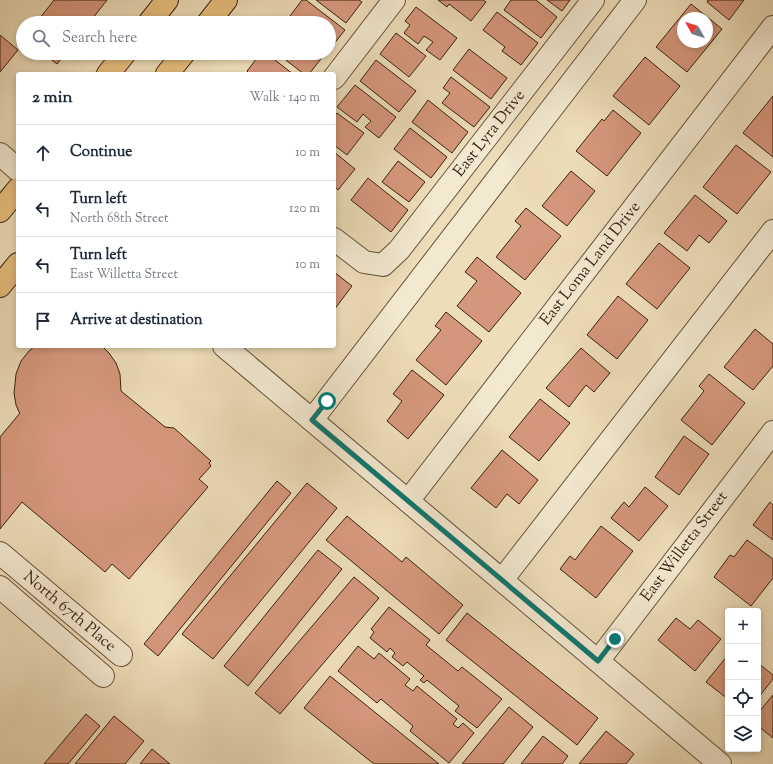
<!DOCTYPE html>
<html lang="en">
<head>
<meta charset="utf-8">
<style>
	body { margin:0; font-family:"Sorts Mill Goudy",serif; background:#f6f6f7; color:#1f2937 }
	.controls { position:absolute; right:12px; bottom:12px; display:grid; overflow:hidden; border-radius:4px; box-shadow:0 2px 6px #0003 }
	.controls button { width:36px; height:36px; display:grid; place-items:center; padding:0; border:0; border-bottom:1px solid #e0e1e3; background:#fff; color:#1f2937; font:20px sans-serif }
	.compass { position:absolute; left:677px; top:12px; width:36px; height:36px; border-radius:50%; background:#fff; box-shadow:0 2px 6px #0003; rotate:309deg }
	.stop { position:absolute; width:12px; height:12px; margin:-9px; border:3px solid #0f766e; border-radius:50%; background:#fff }
	.stop.end { background:#0f766e; border-color:#fff; box-shadow:0 1px 4px #0008 }
	.list { margin:0; padding:0; list-style:none }
	h2 { display:flex; justify-content:space-between; align-items:center; height:52px; margin:0; padding:0 16px; font-size:17px }
	h2 small { font-size:13px; font-weight:400; color:#747a83 }
	.list li { display:grid; grid-template-columns:26px 1fr auto; gap:12px; align-items:center; box-sizing:border-box; height:56px; padding:0 16px; border-top:1px solid #e0e1e3 }
	.list b { display:block; font-size:15px; white-space:nowrap }
	.list p { margin:0; font-size:13px; white-space:nowrap; color:#747a83 }
	.list em { font-size:13px; font-style:normal; color:#747a83 }
	.icon { flex:none; width:22px; height:22px; fill:none; stroke:currentColor; stroke-width:2; stroke-linecap:round; stroke-linejoin:round }
	.map { position:relative; flex:none; width:773px; height:764px; overflow:hidden }
	.search { position:absolute; background:#fff; box-shadow:0 2px 6px #0003; left:16px; top:16px; width:320px; height:44px; display:flex; align-items:center; gap:10px; box-sizing:border-box; padding:0 14px; border-radius:22px; color:#747a83; font-size:15px }
	.panel { position:absolute; background:#fff; box-shadow:0 2px 6px #0003; left:16px; top:72px; width:320px; height:276px; border-radius:4px }
	.map>svg:first-child { display:block }
	.building { fill:#d5977b; stroke:#3a2112; fill-rule:evenodd }
	.lines { fill:none; stroke-linecap:round; stroke-linejoin:round }
	.minor-casing { stroke:#67503c; stroke-width:24 }
	.major-casing { stroke:#3a2112; stroke-width:24 }
	.minor { stroke:#f3e9d1; stroke-width:22 }
	.major { stroke:#e6be7c; stroke-width:22 }
	.route { stroke:#0f766e; stroke-width:5 }
	.labels { text-anchor:middle; dominant-baseline:central; stroke-width:3; stroke-linejoin:round; paint-order:stroke }
	.street-label { font-size:16px; fill:#3a2112; stroke:#f3e9d1 }
</style>
</head>
<body>
<div class="map">
<svg width="773" height="764" viewBox="0 0 773 764">
	<rect width="100%" height="100%" fill="#edddb8"/>
	<filter id="stains"><feTurbulence type="fractalNoise" baseFrequency=".005" numOctaves="4"/><feColorMatrix values="0 0 0 0 .2 0 0 0 0 .09 0 0 0 0 .02 0 0 0 .5 -.17"/></filter>
	<radialGradient id="worn" r=".72"><stop offset=".6" stop-color="#630" stop-opacity="0"/><stop offset="1" stop-color="#630" stop-opacity=".3"/></radialGradient>
	<g class="building">
		<polygon points="54,0 107,0 89,23 36,23"/>
		<polygon points="302,0 306,0 345,30 329,50 329,23 291,23 287,20"/>
		<polygon points="316,0 359,0 362,2 346,23"/>
		<polygon points="438,0 483,0 486,2 471,21 449,4 447,7"/>
		<polygon points="511,0 536,0 557,17 541,38 504,10"/>
		<polygon points="547,0 570,0 562,11"/>
		<polygon points="708,0 744,0 729,20 707,2"/>
		<path d="M691 4 722 29 687 72 656 47ZM683 18H707V42H683Z"/>
		<polygon points="416,7 457,38 440,60 426,50 433,42 424,36 418,44 404,33 410,25 405,21"/>
		<polygon points="497,12 538,43 521,65 502,51 505,47 483,30"/>
		<polygon points="396,33 426,56 409,77 380,54"/>
		<polygon points="0,35 18,50 0,72"/>
		<polygon points="469,49 507,78 491,99 453,70"/>
		<polygon points="43,53 66,53 57,64"/>
		<polygon points="261,53 266,53 293,74 250,74 247,71"/>
		<polygon points="278,53 322,53 324,55 309,74 304,74 278,54"/>
		<polygon points="645,57 680,86 649,125 613,96"/>
		<polygon points="376,60 416,91 399,112 360,81"/>
		<polygon points="451,77 490,107 474,127 442,103 450,93 443,88"/>
		<polygon points="355,85 396,117 379,138 365,127 371,121 363,114 357,122 337,107"/>
		<polygon points="773,96 773,157 743,133"/>
		<polygon points="428,100 468,132 452,153 412,122"/>
		<polygon points="613,110 641,133 607,176 576,151 602,119 604,121"/>
		<polygon points="337,113 364,133 347,155 334,145 334,117"/>
		<polygon points="410,128 447,157 431,178 394,149"/>
		<polygon points="736,145 771,172 737,214 703,187"/>
		<polygon points="334,152 355,169 338,190 334,186"/>
		<polygon points="398,161 425,182 409,202 382,182"/>
		<polygon points="571,171 595,191 567,226 542,206"/>
		<polygon points="368,178 408,210 391,232 351,200"/>
		<polygon points="695,195 727,221 709,243 699,235 687,251 664,233"/>
		<polygon points="526,208 561,236 525,280 496,257 521,226 515,221"/>
		<polygon points="659,243 690,268 657,309 626,284"/>
		<polygon points="477,257 521,293 489,332 457,306 477,281 465,272"/>
		<polygon points="334,272 352,286 334,310"/>
		<polygon points="618,296 648,320 617,359 587,335"/>
		<polygon points="446,312 482,341 446,385 416,360 441,330 435,326"/>
		<polygon points="755,329 773,344 773,366 753,390 724,367"/>
		<polygon points="35,346 102,346 109,353 116,363 120,374 121,391 165,427 174,428 211,461 209,463 211,466 199,479 208,487 129,579 112,564 105,572 22,502 0,529 0,437 20,413 19,412 16,405 14,393 16,374 21,361 29,351"/>
		<polygon points="581,348 610,373 594,392 586,385 569,407 546,388"/>
		<polygon points="412,370 444,395 408,439 387,421 402,401 393,394"/>
		<polygon points="709,374 745,403 712,445 681,420 704,391 699,386"/>
		<polygon points="540,399 570,423 539,461 509,437"/>
		<polygon points="684,436 709,454 679,495 655,477"/>
		<polygon points="502,450 538,480 519,504 507,494 496,508 471,488"/>
		<polygon points="277,481 291,493 158,656 144,644"/>
		<polygon points="307,483 337,508 213,659 182,634"/>
		<polygon points="645,487 668,506 639,541 611,518 624,502 629,507"/>
		<polygon points="770,502 773,505 773,540 753,525"/>
		<polygon points="347,516 402,562 406,557 463,605 439,634 326,540"/>
		<polygon points="601,526 633,551 596,598 560,569 570,556 575,560"/>
		<polygon points="747,540 773,559 773,578 751,606 714,577 730,555 734,557"/>
		<polygon points="318,550 342,569 248,686 224,666"/>
		<polygon points="354,577 379,598 280,714 255,693"/>
		<polygon points="389,607 430,640 426,645 458,671 462,667 502,699 477,728 455,711 459,706 427,680 424,683 420,680 424,676 407,662 403,666 392,657 395,653 390,648 387,652 370,638 374,632 371,629"/>
		<polygon points="467,613 598,718 577,745 446,640"/>
		<polygon points="676,618 690,629 698,620 721,639 695,671 658,640"/>
		<polygon points="358,646 374,659 379,653 410,679 405,685 413,691 417,686 457,719 453,724 458,728 463,723 474,733 449,763 410,731 413,726 381,699 377,703 338,671"/>
		<polygon points="728,655 728,699 706,682"/>
		<polygon points="758,663 773,675 773,679 758,698"/>
		<polygon points="330,676 439,764 374,764 304,708"/>
		<polygon points="773,695 773,738 758,726 758,713"/>
		<polygon points="509,707 533,727 503,764 462,764"/>
		<polygon points="86,714 100,726 68,764 44,764"/>
		<polygon points="114,716 144,741 125,764 75,764"/>
		<polygon points="606,731 634,754 626,764 579,764"/>
		<polygon points="543,736 568,756 562,764 521,764"/>
		<polygon points="152,749 170,764 140,764"/>
	</g>
	<g class="lines">
		<g class="minor-casing">
			<g id="minor">
				<polyline points="334,78 394,0"/>
				<polyline points="0,154 18,170"/>
				<polyline points="334,239 364,262 383,265 399,250 593,0"/>
				<polyline points="224,346 720,764"/>
				<polyline points="312,420 635,0"/>
				<polyline points="408,501 773,27"/>
				<polyline points="0,553 121,655"/>
				<polyline points="502,580 773,231"/>
				<polyline points="0,587 103,676"/>
				<polyline points="598,661 773,432"/>
			</g>
		</g>
		<g class="major-casing">
			<g id="major">
				<polyline points="149,23 167,0"/>
				<polyline points="208,23 226,0"/>
				<polyline points="108,74 125,53"/>
				<polyline points="167,74 184,53"/>
				<polyline points="0,211 18,189"/>
				<polyline points="0,286 18,264"/>
			</g>
		</g>
		<use href="#minor" class="minor"/>
		<use href="#major" class="major"/>
	</g>
	<g class="lines">
		<polyline class="route" points="327,401 312,420 598,661 615,639"/>
	</g>
	<g class="labels">
		<g class="street-label">
			<text transform="translate(490 134) rotate(-52)">East Lyra Drive</text>
			<text transform="translate(591 264) rotate(-52)">East Loma Land Drive</text>
			<text transform="translate(685 547) rotate(-53)">East Willetta Street</text>
			<text transform="translate(69 612) rotate(40)">North 67th Place</text>
		</g>
	</g>
	<rect width="100%" height="100%" filter="url(#stains)"/>
	<rect width="100%" height="100%" fill="url(#worn)"/>
</svg>
<div class="controls">
<button>+</button>
<button>−</button>
<button><svg class="icon" aria-label="locate" viewBox="0 0 24 24"><circle cx="12" cy="12" r="6"/><path d="M12 2v4M12 18v4M2 12h4M18 12h4"/></svg></button>
<button><svg class="icon" aria-label="layers" viewBox="0 0 24 24"><path d="M12 4l9 5-9 5-9-5zM3 14l9 5 9-5"/></svg></button>
</div>
<svg class="compass" viewBox="-18 -18 36 36"><path d="M0-13l5 13h-10z" fill="#e53935"/><path d="M0 13l5-13h-10z" fill="#747a83"/></svg>
<div class="stop" style="left:327px;top:401px"></div>
<div class="stop end" style="left:615px;top:639px"></div>
<div class="search"><svg class="icon" aria-label="search" viewBox="0 0 24 24"><circle cx="10" cy="10" r="6"/><path d="M15 15l6 6"/></svg>Search here</div>
<section class="panel">
<h2>2 min<small>Walk · 140 m</small></h2>
<ul class="list">
<li><svg class="icon" aria-label="ahead" viewBox="0 0 24 24"><path d="M12 20V5M6 11l6-6 6 6"/></svg><div><b>Continue</b></div><em>10 m</em></li>
<li><svg class="icon" aria-label="left" viewBox="0 0 24 24"><path d="M17 20v-9H6M10 6l-5 5 5 5"/></svg><div><b>Turn left</b><p>North 68th Street</p></div><em>120 m</em></li>
<li><svg class="icon" aria-label="left" viewBox="0 0 24 24"><path d="M17 20v-9H6M10 6l-5 5 5 5"/></svg><div><b>Turn left</b><p>East Willetta Street</p></div><em>10 m</em></li>
<li><svg class="icon" aria-label="arrive" viewBox="0 0 24 24"><path d="M6 21V4h12l-3 4 3 4H6"/></svg><div><b>Arrive at destination</b></div></li>
</ul>
</section>
</div>
</body>
</html>
